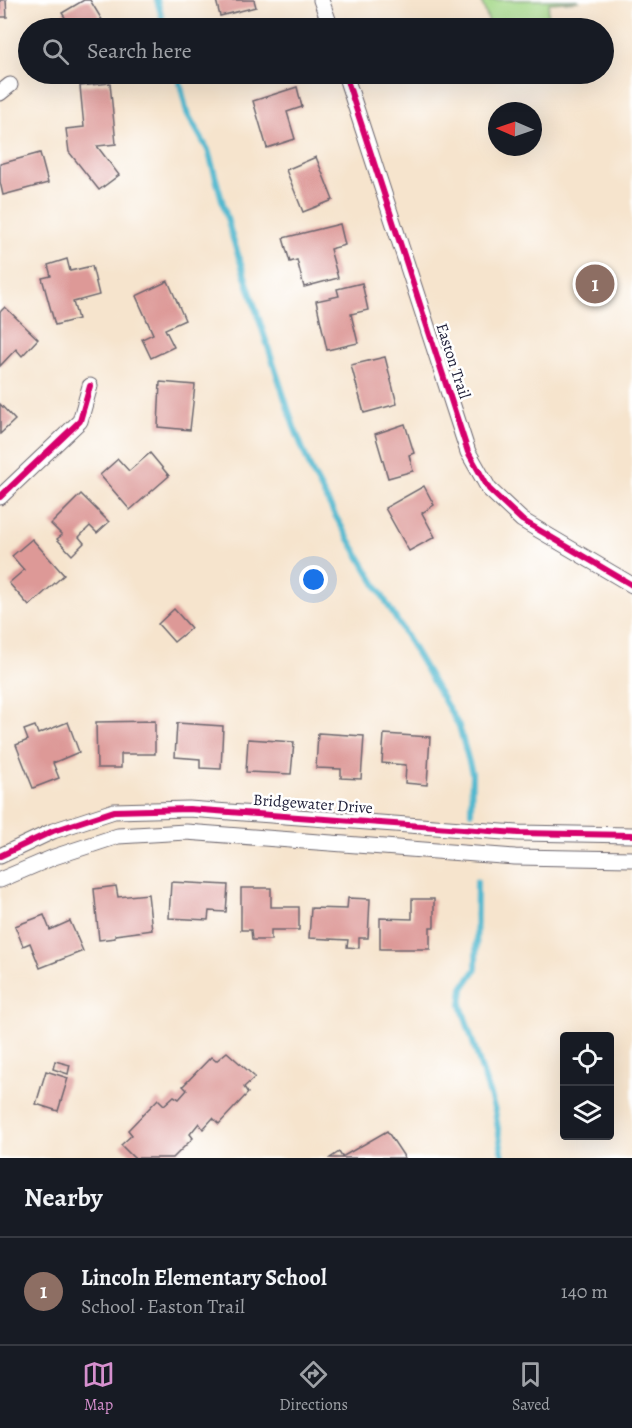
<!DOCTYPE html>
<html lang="en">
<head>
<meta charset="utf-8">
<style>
	body { margin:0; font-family:Alegreya,serif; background:#242831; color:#f1f3f6 }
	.controls { position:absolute; right:18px; bottom:18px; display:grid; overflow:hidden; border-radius:6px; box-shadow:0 6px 24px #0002 }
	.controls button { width:54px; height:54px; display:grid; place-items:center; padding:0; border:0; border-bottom:2px solid #363941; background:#171b24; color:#f1f3f6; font:30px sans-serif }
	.compass { position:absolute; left:488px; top:102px; width:54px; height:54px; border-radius:50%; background:#171b24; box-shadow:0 6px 24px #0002; rotate:272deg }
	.you { position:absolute; left:314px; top:580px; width:21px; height:21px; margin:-15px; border:4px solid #fff; border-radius:50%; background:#1a73e8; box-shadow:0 0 0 9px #1a73e833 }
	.badge { display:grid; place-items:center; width:39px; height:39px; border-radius:50%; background:#d690ce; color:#fff; font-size:20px; font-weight:700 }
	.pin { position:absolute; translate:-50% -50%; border:3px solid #fff; box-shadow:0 2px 6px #0006 }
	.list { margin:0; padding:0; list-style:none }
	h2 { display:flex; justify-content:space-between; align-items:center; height:78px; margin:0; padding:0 24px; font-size:26px }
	h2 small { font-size:20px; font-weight:400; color:#9ea1a6 }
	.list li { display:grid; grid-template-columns:39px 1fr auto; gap:18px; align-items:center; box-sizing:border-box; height:108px; padding:0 24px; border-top:2px solid #363941 }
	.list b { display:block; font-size:22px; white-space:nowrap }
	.list p { margin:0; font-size:20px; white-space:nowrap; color:#9ea1a6 }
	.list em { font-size:20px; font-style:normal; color:#9ea1a6 }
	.icon { flex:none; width:33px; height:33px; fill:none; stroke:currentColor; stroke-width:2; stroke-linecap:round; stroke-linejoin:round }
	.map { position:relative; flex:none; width:632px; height:1158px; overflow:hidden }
	.search { position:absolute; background:#171b24; box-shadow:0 6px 24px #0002; left:18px; right:18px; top:18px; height:66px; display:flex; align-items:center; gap:15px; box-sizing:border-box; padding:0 21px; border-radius:33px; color:#9ea1a6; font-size:22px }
	.sheet { height:186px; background:#171b24 }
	nav { display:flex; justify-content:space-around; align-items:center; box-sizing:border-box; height:84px; border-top:2px solid #363941; background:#171b24; font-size:16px; color:#9ea1a6 }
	nav a { display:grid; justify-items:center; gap:3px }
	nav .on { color:#d690ce }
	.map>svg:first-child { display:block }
	.green { fill:#a5d989; stroke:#647e62; stroke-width:1.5 }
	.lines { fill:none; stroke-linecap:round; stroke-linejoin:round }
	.stream { stroke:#50b7ce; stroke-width:6 }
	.building { fill:#dd9997 }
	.minor-casing { stroke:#6c666e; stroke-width:17 }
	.minor { stroke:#fff; stroke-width:15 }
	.cycleway-casing { stroke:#fff; stroke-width:10 }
	.cycleway { stroke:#d6006c; stroke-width:6 }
	.labels { text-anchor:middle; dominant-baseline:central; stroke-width:5; stroke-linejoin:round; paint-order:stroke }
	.street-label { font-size:16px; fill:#22223b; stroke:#fff }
</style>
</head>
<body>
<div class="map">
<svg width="632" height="1158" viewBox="0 0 632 1158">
	<rect width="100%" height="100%" fill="#fff"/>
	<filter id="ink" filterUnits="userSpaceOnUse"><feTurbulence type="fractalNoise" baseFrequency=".0167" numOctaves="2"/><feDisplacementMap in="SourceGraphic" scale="12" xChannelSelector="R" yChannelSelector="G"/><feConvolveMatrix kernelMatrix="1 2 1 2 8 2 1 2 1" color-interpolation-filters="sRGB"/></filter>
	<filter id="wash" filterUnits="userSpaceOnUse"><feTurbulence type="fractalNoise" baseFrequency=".008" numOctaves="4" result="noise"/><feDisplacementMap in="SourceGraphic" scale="24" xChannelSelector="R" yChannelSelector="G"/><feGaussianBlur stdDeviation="1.35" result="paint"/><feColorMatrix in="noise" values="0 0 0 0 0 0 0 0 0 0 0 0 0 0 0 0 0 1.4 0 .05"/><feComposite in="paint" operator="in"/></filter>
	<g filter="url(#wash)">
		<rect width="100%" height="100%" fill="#f6e4cd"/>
		<polygon class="green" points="481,0 577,0 578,1 549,3 548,14 554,28 491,28"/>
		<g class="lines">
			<g class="stream">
				<polyline points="157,0 165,28"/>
				<polyline points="178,74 187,113 208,150 232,236 294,427 312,472 336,517 459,726 472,773 471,812"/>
				<polyline points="477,881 476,969 463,988 461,1005 495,1111 503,1158"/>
			</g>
		</g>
		<g id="blocks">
			<g class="building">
				<polygon points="0,0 6,0 7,17 0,17"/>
				<polygon points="84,0 90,0 107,28 72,28 62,13"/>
				<polygon points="216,0 254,0 256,7 220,16"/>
				<polygon points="110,83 116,144 97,146 119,175 99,190 69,152 66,129 84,127 80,86"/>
				<polygon points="297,87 302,107 287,112 295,139 267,148 253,101"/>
				<polygon points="40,153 48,183 3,195 0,182 0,164"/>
				<polygon points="316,157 333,200 303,212 286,170"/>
				<polygon points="340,224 345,245 330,249 338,278 304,287 297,260 290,262 283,238"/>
				<polygon points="67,259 70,271 92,266 99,295 73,302 78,319 55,325 42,278 51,276 48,265"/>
				<polygon points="168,281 185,320 165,329 174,347 151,358 142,339 153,334 136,296"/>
				<polygon points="362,283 368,310 351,314 358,343 327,350 316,301 339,296 337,289"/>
				<polygon points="5,307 38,339 22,356 16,349 0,366 0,312"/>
				<polygon points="385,357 397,404 364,413 351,365"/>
				<polygon points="160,382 195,385 190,430 158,427"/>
				<polygon points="0,404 15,420 0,434"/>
				<polygon points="405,424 414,453 409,455 413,471 388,478 375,434"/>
				<polygon points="150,453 169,476 130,510 100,475 118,459 129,471"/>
				<polygon points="424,486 434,505 422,513 435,537 409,551 385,508"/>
				<polygon points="81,494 109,522 97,533 90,526 79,537 84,543 72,555 57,539 62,535 51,524"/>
				<polygon points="32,539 64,575 29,606 9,583 24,570 12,556"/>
				<polygon points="174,609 191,628 174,642 158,624"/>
				<polygon points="155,721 155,754 121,754 121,768 97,768 96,722"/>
				<polygon points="68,722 79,752 53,763 59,778 33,788 16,745 28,740 24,730 35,726 38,734"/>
				<polygon points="177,723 223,726 221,769 200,768 200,759 175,757"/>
				<polygon points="318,733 364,736 361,779 341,778 341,769 316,768"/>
				<polygon points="384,734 430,737 427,785 405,783 406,765 382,763"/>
				<polygon points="248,739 294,742 291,774 246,772"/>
				<polygon points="171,882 228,885 226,912 209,911 208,920 169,918"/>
				<polygon points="116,886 118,897 148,894 152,930 115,935 115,938 99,940 94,889"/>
				<polygon points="241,888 271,888 271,907 299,907 299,930 271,930 271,940 252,940 251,930 241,930"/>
				<polygon points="348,898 370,899 368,938 359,938 359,948 347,947 348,940 309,938 311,908 347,909"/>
				<polygon points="412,899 434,899 434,927 430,927 430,949 380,949 380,918 412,919"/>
				<polygon points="44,915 50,930 70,921 83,951 40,968 30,943 23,946 15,926"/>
				<polygon points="227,1052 255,1077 244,1087 248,1093 219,1124 213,1118 203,1129 199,1123 190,1134 193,1138 173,1158 134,1158 121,1145 132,1135 128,1130 158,1099 164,1105 174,1096 179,1099 187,1090 183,1086 211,1057 216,1061"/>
				<polygon points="55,1061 70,1065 68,1074 53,1069"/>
				<polygon points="46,1071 68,1078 58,1111 36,1104"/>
				<polygon points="387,1131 405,1158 330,1158 339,1152 342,1157"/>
			</g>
		</g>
	</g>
	<g filter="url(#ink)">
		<use href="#blocks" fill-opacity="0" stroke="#6c666e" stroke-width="1.5"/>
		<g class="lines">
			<g class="minor-casing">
				<g id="minor">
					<polyline points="321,0 331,28"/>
					<polyline points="345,74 468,452 489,489 522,520 632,585"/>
					<polyline points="0,93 10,85"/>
					<polyline points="0,497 80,421 90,386"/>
					<polyline points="0,856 53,831 114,811 189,809 518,833 632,835"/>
					<polyline points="0,880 54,857 118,836 186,832 515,857 632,859"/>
				</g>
			</g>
			<use href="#minor" class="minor"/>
			<g class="cycleway-casing">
				<g id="cycleway">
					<polyline points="345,74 468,452 489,489 522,520 632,585"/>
					<polyline points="0,497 80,421 90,386"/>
					<polyline points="0,856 53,831 114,811 189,809 518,833 632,835"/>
				</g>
			</g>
			<use href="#cycleway" class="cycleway"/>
		</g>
	</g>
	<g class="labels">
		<g class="street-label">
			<text transform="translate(453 361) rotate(72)">Easton Trail</text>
			<text transform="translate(313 804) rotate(4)">Bridgewater Drive</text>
		</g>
	</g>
</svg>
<div class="controls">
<button><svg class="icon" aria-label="locate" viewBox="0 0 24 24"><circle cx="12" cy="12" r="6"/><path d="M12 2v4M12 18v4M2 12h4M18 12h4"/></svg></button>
<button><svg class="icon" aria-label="layers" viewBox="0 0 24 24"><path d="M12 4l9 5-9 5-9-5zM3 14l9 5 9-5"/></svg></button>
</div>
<svg class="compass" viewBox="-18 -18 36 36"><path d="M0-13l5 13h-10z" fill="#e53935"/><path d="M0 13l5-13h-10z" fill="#9ea1a6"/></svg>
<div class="you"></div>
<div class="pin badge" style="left:595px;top:284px;background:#8d6e63">1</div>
<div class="search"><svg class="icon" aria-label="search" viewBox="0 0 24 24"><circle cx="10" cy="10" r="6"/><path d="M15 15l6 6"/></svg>Search here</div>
</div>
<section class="sheet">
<h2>Nearby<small></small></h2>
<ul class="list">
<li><span class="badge" style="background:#8d6e63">1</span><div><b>Lincoln Elementary School</b><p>School · Easton Trail</p></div><em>140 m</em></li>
</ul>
</section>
<nav>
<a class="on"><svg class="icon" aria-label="map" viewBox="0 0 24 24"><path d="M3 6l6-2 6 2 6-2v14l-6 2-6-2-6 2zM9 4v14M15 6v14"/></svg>Map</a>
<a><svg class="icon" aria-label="directions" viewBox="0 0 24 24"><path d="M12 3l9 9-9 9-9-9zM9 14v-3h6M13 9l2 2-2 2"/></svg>Directions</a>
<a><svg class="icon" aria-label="saved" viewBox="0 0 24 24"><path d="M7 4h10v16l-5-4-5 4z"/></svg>Saved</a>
</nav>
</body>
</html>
